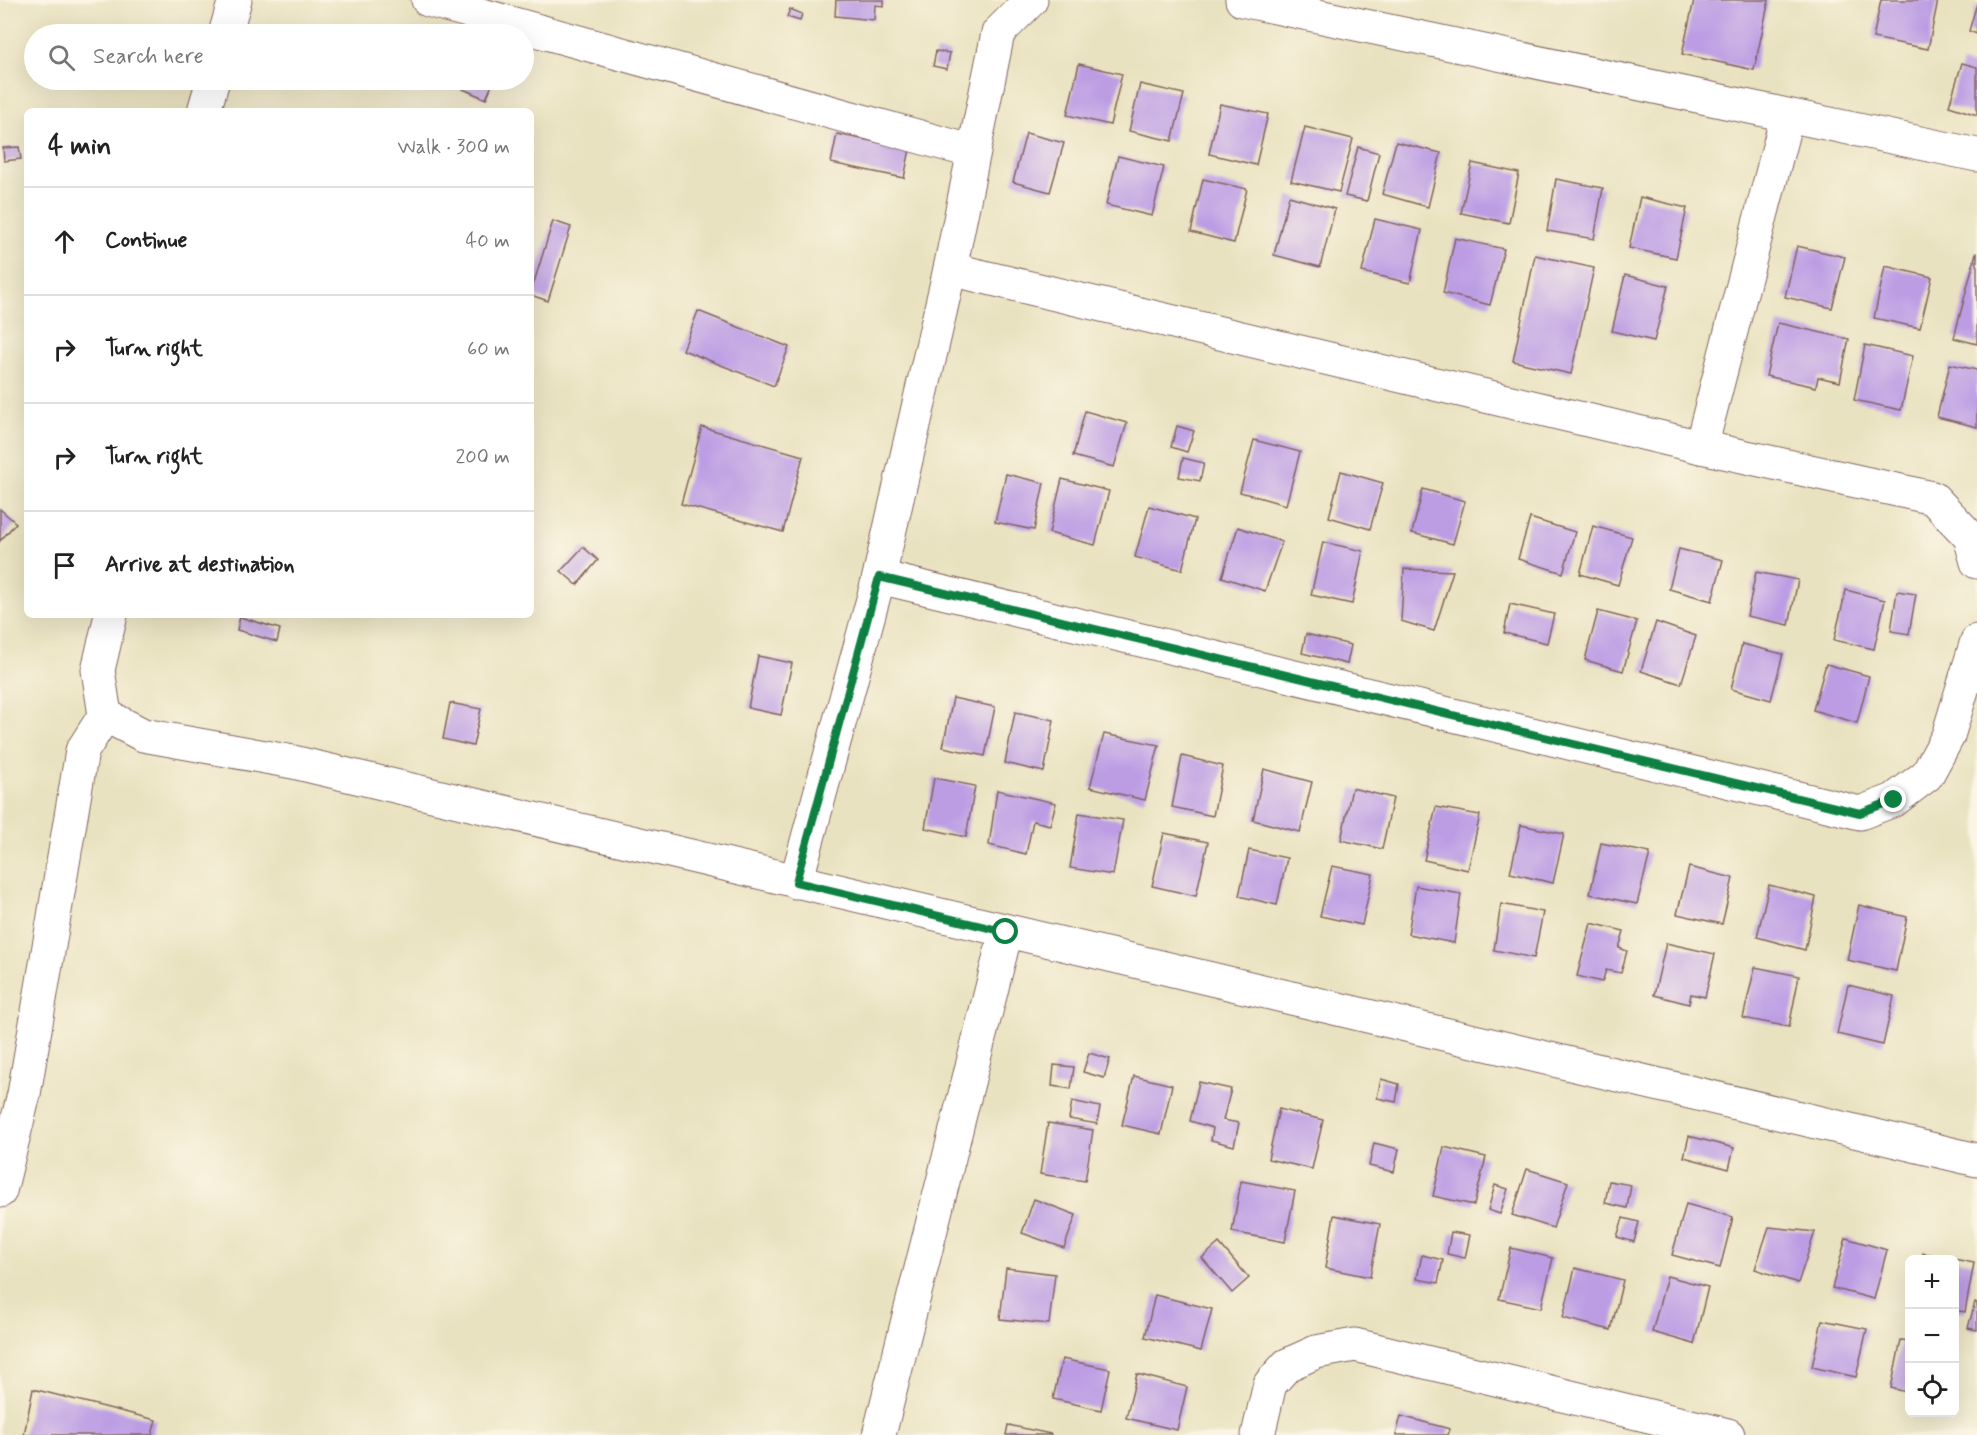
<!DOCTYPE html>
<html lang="en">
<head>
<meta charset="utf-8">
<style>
	body { margin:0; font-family:Mynerve,sans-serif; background:#f6f6f6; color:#222 }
	.controls { position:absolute; right:18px; bottom:18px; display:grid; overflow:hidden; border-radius:9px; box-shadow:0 6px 24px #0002 }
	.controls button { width:54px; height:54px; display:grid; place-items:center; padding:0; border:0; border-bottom:2px solid #e0e0e0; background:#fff; color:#222; font:30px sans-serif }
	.stop { position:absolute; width:18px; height:18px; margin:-14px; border:4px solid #0b8043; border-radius:50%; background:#fff }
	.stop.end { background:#0b8043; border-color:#fff; box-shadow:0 2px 6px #0008 }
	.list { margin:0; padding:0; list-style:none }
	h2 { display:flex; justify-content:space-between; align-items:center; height:78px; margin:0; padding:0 24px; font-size:26px }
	h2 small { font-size:20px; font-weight:400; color:#767676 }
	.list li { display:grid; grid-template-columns:39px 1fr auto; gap:18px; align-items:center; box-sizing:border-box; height:108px; padding:0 24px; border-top:2px solid #e0e0e0 }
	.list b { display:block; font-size:22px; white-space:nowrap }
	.list em { font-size:20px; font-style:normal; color:#767676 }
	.icon { flex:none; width:33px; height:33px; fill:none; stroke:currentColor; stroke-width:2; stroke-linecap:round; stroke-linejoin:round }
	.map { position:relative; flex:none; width:1977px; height:1435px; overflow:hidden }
	.search { position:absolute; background:#fff; box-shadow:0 6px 24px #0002; left:24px; top:24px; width:510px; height:66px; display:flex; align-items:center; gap:15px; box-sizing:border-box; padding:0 21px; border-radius:33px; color:#767676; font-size:22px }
	.panel { position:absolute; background:#fff; box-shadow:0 6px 24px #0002; left:24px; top:108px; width:510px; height:510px; border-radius:9px }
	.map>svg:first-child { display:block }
	.building { fill:#bc9de4 }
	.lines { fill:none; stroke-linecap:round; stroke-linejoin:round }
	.minor-casing { stroke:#82635f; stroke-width:35 }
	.minor { stroke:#fff; stroke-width:33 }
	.route { stroke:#0b8043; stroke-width:8 }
</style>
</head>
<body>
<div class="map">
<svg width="1977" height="1435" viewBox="0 0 1977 1435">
	<rect width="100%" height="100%" fill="#fcf5e5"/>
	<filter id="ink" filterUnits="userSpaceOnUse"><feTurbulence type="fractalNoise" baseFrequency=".0167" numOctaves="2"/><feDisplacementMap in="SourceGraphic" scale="12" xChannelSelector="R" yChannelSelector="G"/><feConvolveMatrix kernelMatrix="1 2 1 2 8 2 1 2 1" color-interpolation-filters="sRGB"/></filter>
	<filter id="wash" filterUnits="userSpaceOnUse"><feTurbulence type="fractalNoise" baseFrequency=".008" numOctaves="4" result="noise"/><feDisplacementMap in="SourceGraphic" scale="24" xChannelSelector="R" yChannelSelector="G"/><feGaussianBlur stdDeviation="1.35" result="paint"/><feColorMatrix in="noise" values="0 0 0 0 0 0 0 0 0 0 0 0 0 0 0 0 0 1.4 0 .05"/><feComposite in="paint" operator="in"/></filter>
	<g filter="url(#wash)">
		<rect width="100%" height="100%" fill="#e9e2c0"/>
		<g id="blocks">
			<g class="building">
				<polygon points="836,0 884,0 884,6 875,5 874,20 835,16"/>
				<polygon points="1694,0 1769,0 1754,70 1682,54"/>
				<polygon points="1881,0 1938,0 1928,49 1873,38"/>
				<polygon points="1977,3 1977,34 1969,31"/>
				<polygon points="790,9 802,14 800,21 787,17"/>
				<polygon points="936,51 950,53 947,69 933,66"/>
				<polygon points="1962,63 1977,67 1977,115 1949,106"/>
				<polygon points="1079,64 1122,74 1110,125 1067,115"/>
				<polygon points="467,80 494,80 486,99 463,89"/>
				<polygon points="1140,84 1184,94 1172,141 1129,131"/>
				<polygon points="1220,104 1268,114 1256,165 1209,154"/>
				<polygon points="1305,127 1353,139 1339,192 1291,181"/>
				<polygon points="1026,133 1064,143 1050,192 1013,182"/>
				<polygon points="837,134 910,149 904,178 831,163"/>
				<polygon points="1396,142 1441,153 1428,207 1382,194"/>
				<polygon points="19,147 21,159 4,161 3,148"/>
				<polygon points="1358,147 1379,153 1367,201 1345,196"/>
				<polygon points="1118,156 1164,167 1152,216 1106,205"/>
				<polygon points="1472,163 1519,173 1509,223 1461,213"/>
				<polygon points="1203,179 1247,189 1234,243 1191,232"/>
				<polygon points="1556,179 1603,188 1594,239 1547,231"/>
				<polygon points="1289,196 1335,209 1320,267 1274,255"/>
				<polygon points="1640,197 1687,208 1676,258 1629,248"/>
				<polygon points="1375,219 1422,230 1410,283 1362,272"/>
				<polygon points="553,221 571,227 548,301 531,295 531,292"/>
				<polygon points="1455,238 1504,249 1490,305 1443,293"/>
				<polygon points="1797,246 1845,257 1832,308 1785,297"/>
				<polygon points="1976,253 1977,253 1977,344 1954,338"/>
				<polygon points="1535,255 1594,268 1571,374 1513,361"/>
				<polygon points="1885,266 1932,277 1920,328 1874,318"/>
				<polygon points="1625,275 1668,286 1654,341 1612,331"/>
				<polygon points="698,311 789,347 774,386 683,350"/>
				<polygon points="1778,323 1849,339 1840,382 1818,377 1816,387 1766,376"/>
				<polygon points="1865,345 1913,356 1901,410 1854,400"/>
				<polygon points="1950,364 1977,370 1977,427 1937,417"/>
				<polygon points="1085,411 1127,423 1114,467 1073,456"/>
				<polygon points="1177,426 1194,431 1187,452 1171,447"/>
				<polygon points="702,427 803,456 783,532 681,504"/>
				<polygon points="1254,440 1300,452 1286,505 1240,492"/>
				<polygon points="1183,458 1204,463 1200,481 1179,477"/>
				<polygon points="1341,471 1383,483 1370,529 1329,517"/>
				<polygon points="1006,474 1044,483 1034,530 995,522"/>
				<polygon points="1062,479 1109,491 1095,545 1049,533"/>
				<polygon points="1423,489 1465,501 1453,544 1412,533"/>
				<polygon points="1149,506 1195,519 1182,570 1135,557"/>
				<polygon points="0,509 16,523 0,541"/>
				<polygon points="1530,518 1575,532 1563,573 1518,559"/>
				<polygon points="1593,526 1632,537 1618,585 1580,574"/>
				<polygon points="1238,527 1282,542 1265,591 1222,577"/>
				<polygon points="1323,542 1363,551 1352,604 1311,595"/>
				<polygon points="583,547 598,560 577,585 561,571"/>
				<polygon points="1679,549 1723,560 1712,601 1669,589"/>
				<polygon points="1404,569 1453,571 1434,631 1401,621"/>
				<polygon points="1756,572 1798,580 1789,625 1747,616"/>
				<polygon points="1846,590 1885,600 1874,649 1834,640"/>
				<polygon points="1897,591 1916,594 1909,634 1891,631"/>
				<polygon points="1510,604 1554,614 1547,643 1504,633"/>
				<polygon points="1598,611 1637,621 1623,671 1585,660"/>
				<polygon points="240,617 280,629 277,642 237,630"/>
				<polygon points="1656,622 1696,636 1681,684 1641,671"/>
				<polygon points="1306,634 1351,645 1347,664 1302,653"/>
				<polygon points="1742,644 1783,654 1771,700 1731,689"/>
				<polygon points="758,656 792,663 781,715 748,708"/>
				<polygon points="1826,664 1869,676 1857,723 1813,710"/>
				<polygon points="953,698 995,707 985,756 943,747"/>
				<polygon points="450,703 481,709 473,746 443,739"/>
				<polygon points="1015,712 1054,720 1044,772 1005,763"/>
				<polygon points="1104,734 1159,745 1145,800 1090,787"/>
				<polygon points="1182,756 1223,766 1213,816 1172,807"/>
				<polygon points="1264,769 1312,782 1300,832 1253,820"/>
				<polygon points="934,778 975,786 966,837 925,828"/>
				<polygon points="1352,788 1393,798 1382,849 1341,840"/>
				<polygon points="997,790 1056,803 1050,825 1033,821 1026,854 989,845"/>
				<polygon points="1436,807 1480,815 1468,870 1424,860"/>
				<polygon points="1079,813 1123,820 1113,875 1070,868"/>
				<polygon points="1521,825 1564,834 1553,883 1510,873"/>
				<polygon points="1164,833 1208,842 1196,896 1152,886"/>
				<polygon points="1601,843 1650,853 1637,904 1590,894"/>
				<polygon points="1249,850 1287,858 1277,905 1239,896"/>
				<polygon points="1332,866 1373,874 1362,925 1320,916"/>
				<polygon points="1689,867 1733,878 1722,924 1677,914"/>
				<polygon points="1769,885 1816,897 1805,950 1757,937"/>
				<polygon points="1416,886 1461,894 1454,943 1408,934"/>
				<polygon points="1501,904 1543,912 1534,958 1494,950"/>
				<polygon points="1859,905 1907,917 1896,971 1847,960"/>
				<polygon points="1591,923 1624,931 1619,948 1627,951 1621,973 1606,970 1602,982 1577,976"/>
				<polygon points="1666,943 1715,954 1705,997 1691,994 1689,1004 1654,995"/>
				<polygon points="1755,967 1799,976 1789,1027 1743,1018"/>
				<polygon points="1848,985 1894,996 1883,1045 1837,1034"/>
				<polygon points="1089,1053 1110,1059 1104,1078 1083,1072"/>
				<polygon points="1054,1065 1074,1067 1071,1089 1052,1086"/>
				<polygon points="1134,1076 1172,1085 1161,1134 1122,1125"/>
				<polygon points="1381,1079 1399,1084 1396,1102 1377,1098"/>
				<polygon points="1199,1082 1231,1089 1223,1120 1239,1123 1234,1146 1211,1140 1213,1128 1190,1121"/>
				<polygon points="1072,1101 1100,1107 1097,1124 1069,1119"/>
				<polygon points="1279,1109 1323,1120 1312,1169 1268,1159"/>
				<polygon points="1048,1123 1093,1130 1085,1181 1040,1174"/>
				<polygon points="1689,1136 1734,1148 1729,1169 1684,1157"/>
				<polygon points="1374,1143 1399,1149 1394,1172 1369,1166"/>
				<polygon points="1444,1147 1486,1157 1474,1205 1433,1196"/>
				<polygon points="1527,1169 1568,1182 1553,1228 1512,1215"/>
				<polygon points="1241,1181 1295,1191 1285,1242 1232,1232"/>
				<polygon points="1609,1181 1631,1185 1627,1208 1605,1203"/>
				<polygon points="1495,1185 1508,1189 1500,1214 1488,1210"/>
				<polygon points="1034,1199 1076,1215 1064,1248 1022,1233"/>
				<polygon points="1686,1204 1733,1217 1720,1268 1672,1255"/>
				<polygon points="1334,1215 1380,1224 1370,1277 1325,1268"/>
				<polygon points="1623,1218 1639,1222 1634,1242 1617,1237"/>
				<polygon points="1769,1227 1815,1232 1798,1283 1755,1269"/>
				<polygon points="1451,1232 1470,1235 1465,1258 1447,1254"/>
				<polygon points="1846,1238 1887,1250 1874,1299 1832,1288"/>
				<polygon points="1219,1243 1249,1278 1232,1293 1202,1258"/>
				<polygon points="1511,1248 1553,1258 1541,1308 1499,1299"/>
				<polygon points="1923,1253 1953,1258 1953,1260 1922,1260"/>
				<polygon points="1422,1255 1443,1260 1438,1283 1417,1279"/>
				<polygon points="1954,1259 1974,1263 1965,1312 1954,1310"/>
				<polygon points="1006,1268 1055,1274 1049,1324 1000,1319"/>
				<polygon points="1575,1268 1623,1280 1611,1330 1563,1318"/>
				<polygon points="1667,1276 1708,1287 1694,1344 1652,1332"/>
				<polygon points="1155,1295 1212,1309 1201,1351 1145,1337"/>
				<polygon points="1975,1302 1977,1303 1977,1330 1968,1328"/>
				<polygon points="1822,1320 1867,1329 1856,1377 1812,1367"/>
				<polygon points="1901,1340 1910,1341 1910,1393 1891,1388"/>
				<polygon points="1062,1359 1110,1369 1101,1410 1053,1399"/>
				<polygon points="1137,1374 1187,1387 1177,1430 1126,1418"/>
				<polygon points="33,1389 156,1420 152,1435 24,1435"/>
				<polygon points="1401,1416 1450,1429 1448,1435 1396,1435"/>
				<polygon points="1008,1425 1051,1434 1051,1435 1006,1435"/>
			</g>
		</g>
	</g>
	<g filter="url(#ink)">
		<use href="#blocks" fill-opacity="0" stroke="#82635f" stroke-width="1.5"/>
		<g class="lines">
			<g class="minor-casing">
				<g id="minor">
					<polyline points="428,0 974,152"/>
					<polyline points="1242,0 1977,155"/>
					<polyline points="225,34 235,0"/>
					<polyline points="204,111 213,80"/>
					<polyline points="950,269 1701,447 1933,498 1970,537 1977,562"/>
					<polyline points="1701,447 1787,116"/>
					<polyline points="879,577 1860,813 1894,800 1927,775 1948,736 1977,641"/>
					<polyline points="111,615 98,670 105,715 143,735 293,762 1977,1160"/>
					<polyline points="796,882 879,577 950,269 998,33 1031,0"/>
					<polyline points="0,1191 24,1094 82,751 105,715"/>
					<polyline points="879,1435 1006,932"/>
					<polyline points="1258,1435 1270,1384 1287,1365 1316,1352 1355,1345 1728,1435"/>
				</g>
			</g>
			<use href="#minor" class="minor"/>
		</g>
	</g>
	<g class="lines" filter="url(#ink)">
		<polyline class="route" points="1006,932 796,882 879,577 1860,813 1894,800"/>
	</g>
</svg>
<div class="controls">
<button>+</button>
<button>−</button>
<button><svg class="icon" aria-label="locate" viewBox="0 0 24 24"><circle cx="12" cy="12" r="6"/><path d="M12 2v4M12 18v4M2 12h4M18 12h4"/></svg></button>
</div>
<div class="stop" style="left:1006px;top:932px"></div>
<div class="stop end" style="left:1894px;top:800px"></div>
<div class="search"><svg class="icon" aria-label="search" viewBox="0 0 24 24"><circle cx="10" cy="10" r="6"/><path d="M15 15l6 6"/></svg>Search here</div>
<section class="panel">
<h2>4 min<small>Walk · 300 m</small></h2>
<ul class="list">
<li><svg class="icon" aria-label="ahead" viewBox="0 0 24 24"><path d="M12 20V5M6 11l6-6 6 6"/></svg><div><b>Continue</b></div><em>40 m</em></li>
<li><svg class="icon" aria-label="right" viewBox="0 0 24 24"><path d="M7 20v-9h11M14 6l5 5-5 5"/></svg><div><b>Turn right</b></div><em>60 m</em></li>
<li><svg class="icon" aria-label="right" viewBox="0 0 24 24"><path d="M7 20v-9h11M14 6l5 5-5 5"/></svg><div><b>Turn right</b></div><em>200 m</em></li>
<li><svg class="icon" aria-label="arrive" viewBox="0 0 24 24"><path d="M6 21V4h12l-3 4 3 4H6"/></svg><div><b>Arrive at destination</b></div></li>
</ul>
</section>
</div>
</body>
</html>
